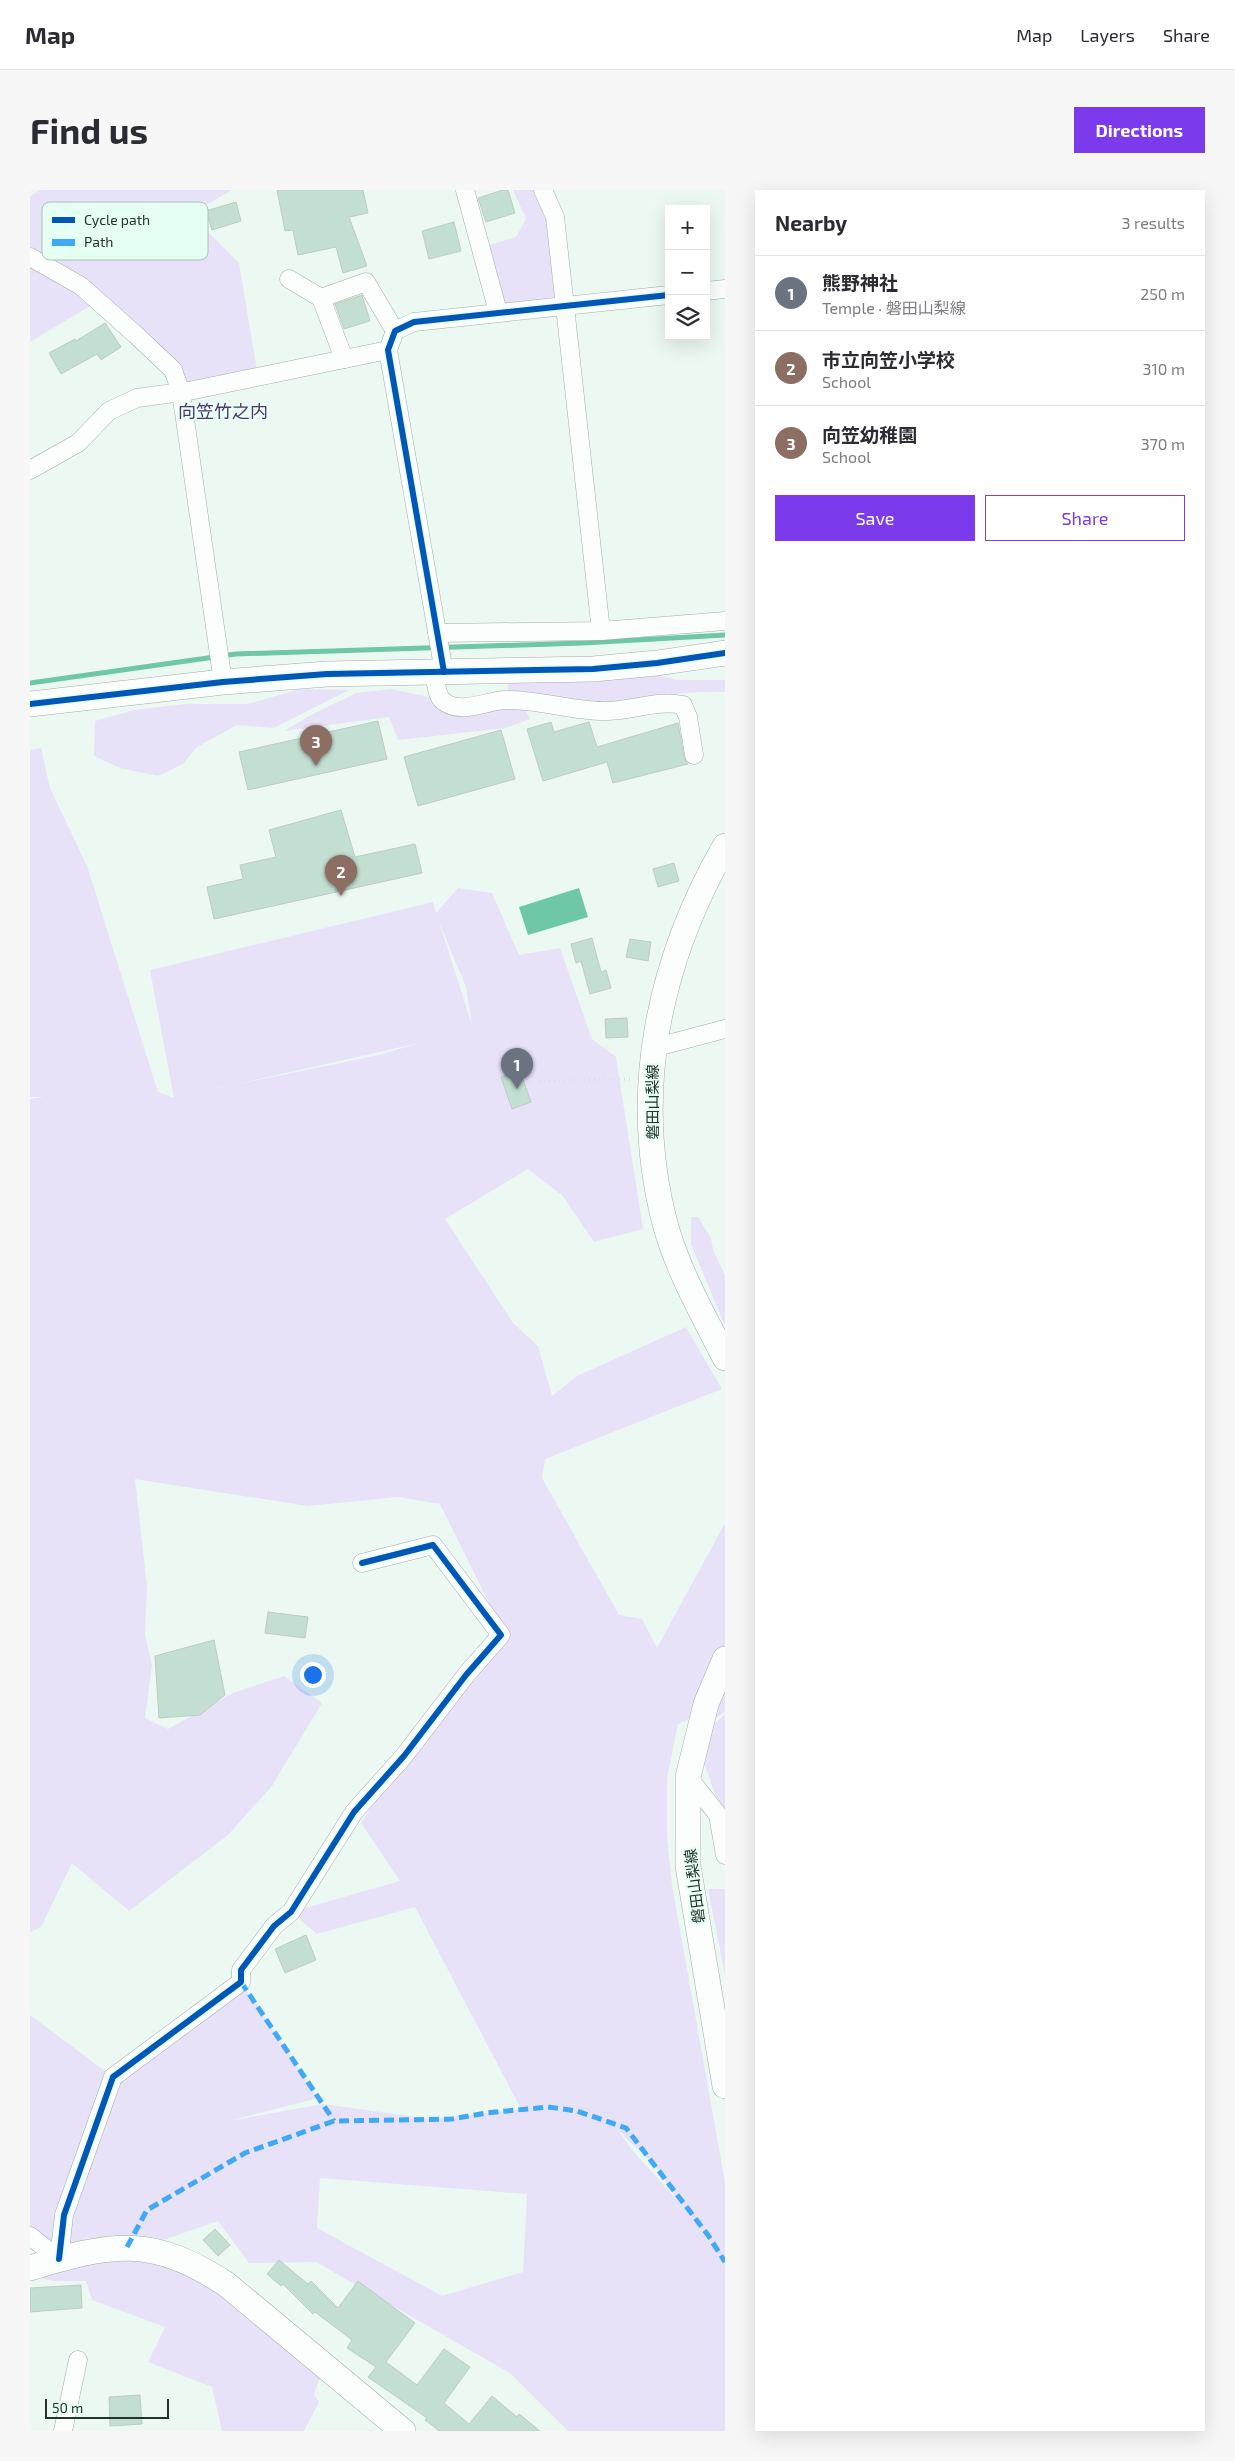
<!DOCTYPE html>
<html lang="en">
<head>
<meta charset="utf-8">
<style>
	body { margin:0; font-family:"Exo 2","Noto Sans JP",sans-serif; background:#f7f7f7; color:#2b2b33 }
	.controls { position:absolute; right:15px; top:15px; display:grid; overflow:hidden; border-radius:0px; box-shadow:0 5px 20px #0002 }
	.controls button { width:45px; height:45px; display:grid; place-items:center; padding:0; border:0; border-bottom:1px solid #e1e1e2; background:#fff; color:#2b2b33; font:25px sans-serif }
	.scale { position:absolute; left:15px; bottom:12px; width:124px; box-sizing:border-box; padding-left:5px; border:2px solid #26322c; border-top:0; font-size:14px; line-height:18px; white-space:nowrap; color:#26322c; -webkit-text-stroke:4px #e5fff2; paint-order:stroke }
	.you { position:absolute; left:282px; top:1484px; width:18px; height:18px; margin:-12px; border:4px solid #fff; border-radius:50%; background:#1a73e8; box-shadow:0 0 0 8px #1a73e833 }
	.badge { display:grid; place-items:center; width:32px; height:32px; border-radius:50%; background:#7c3aed; color:#fff; font-size:16px; font-weight:700 }
	.pin { position:absolute; translate:-50% -41px; filter:drop-shadow(0 1px 2px #0008) }
	.pin::after { content:''; position:absolute; top:26px; width:18px; height:15px; background:inherit; clip-path:polygon(0 0,100% 0,50% 100%) }
	.list { margin:0; padding:0; list-style:none }
	h2 { display:flex; justify-content:space-between; align-items:center; height:65px; margin:0; padding:0 20px; font-size:21px }
	h2 small { font-size:16px; font-weight:400; color:#7c7c81 }
	.list li { display:grid; grid-template-columns:32px 1fr auto; gap:15px; align-items:center; box-sizing:border-box; height:75px; padding:0 20px; border-top:1px solid #e1e1e2 }
	.list b { display:block; font-size:19px; white-space:nowrap }
	.list p { margin:0; font-size:16px; white-space:nowrap; color:#7c7c81 }
	.list em { font-size:16px; font-style:normal; color:#7c7c81 }
	.actions { display:flex; gap:10px; padding:15px 20px }
	.actions a { flex:1; padding:11px 0; border:1px solid #7c3aed; border-radius:0px; text-align:center; font-size:18px; color:#7c3aed }
	.actions .main { background:#7c3aed; color:#fff }
	.icon { flex:none; width:28px; height:28px; fill:none; stroke:currentColor; stroke-width:2; stroke-linecap:round; stroke-linejoin:round }
	.map { position:relative; flex:none; width:695px; height:2241px; overflow:hidden; border-radius:0px }
	header { display:flex; align-items:center; gap:30px; box-sizing:border-box; height:70px; padding:0 25px; background:#fff; border-bottom:1px solid #e1e1e2 }
	header strong { font-size:24px }
	nav { display:flex; gap:28px; margin-inline-start:auto; font-size:18px }
	.intro { display:flex; align-items:center; justify-content:space-between; box-sizing:border-box; height:120px; padding:0 30px }
	h1 { margin:0; font-size:35px }
	.button { padding:12px 22px; border-radius:0px; background:#7c3aed; color:#fff; font-size:18px; font-weight:700 }
	main { display:flex; gap:30px; padding:0 30px }
	aside { flex:1; background:#fff; border-radius:0px; box-shadow:0 5px 20px #0002 }
	.map>svg:first-child { display:block }
	.green { fill:#e8e2f9; fill-rule:evenodd }
	.water { fill:#6ec7a6 }
	.lines { fill:none; stroke-linecap:round; stroke-linejoin:round }
	.stream { stroke:#6ec7a6; stroke-width:5 }
	.building { fill:#c2dfd2; stroke:#c0cbc5 }
	.street-casing { stroke:#a2aea8; stroke-width:19 }
	.secondary-casing { stroke:#a2aea8; stroke-width:26 }
	.path { stroke:#dde1de; stroke-width:3; stroke-dasharray:1 4; stroke-linecap:butt }
	.street { stroke:#fcfefd; stroke-width:18 }
	.secondary { stroke:#fcfefd; stroke-width:25 }
	.quiet { stroke:#3fa9f5; stroke-width:5; stroke-dasharray:10 5; stroke-linecap:butt }
	.cycleway-casing { stroke:#e5fff2; stroke-width:9 }
	.cycleway { stroke:#0057b8; stroke-width:6 }
	.labels { text-anchor:middle; dominant-baseline:central; stroke-width:4; stroke-linejoin:round; paint-order:stroke }
	.street-label { font-size:15px; fill:#26322c; stroke:#e5fff2 }
	.quarter-label { font-size:18px; fill:#52346e; stroke:#e5fff2 }
	.key { fill:#e5fff2; stroke:#acc2b7; stroke-width:1 }
	.key-label { font-size:14px; fill:#26322c }
</style>
</head>
<body>
<header>
<strong>Map</strong>
<nav><a>Map</a><a>Layers</a><a>Share</a></nav>
</header>
<div class="intro"><h1>Find us</h1><a class="button">Directions</a></div>
<main>
<div class="map">
<svg width="695" height="2241" viewBox="0 0 695 2241">
	<rect width="100%" height="100%" fill="#ebf9f2"/>
	<g class="green">
		<polygon points="9,0 202,0 160,24 209,73 228,187 149,195 63,114 0,152 0,73 30,84 0,56 0,7"/>
		<polygon points="483,0 513,0 534,108 466,116 450,58 486,47 496,29"/>
		<path d="M591 476 648 490H695V502C659 500 628 507 592 511 553 516 516 508 478 501V488Z"/>
		<polygon points="270,499 319,500 244,538 207,535 167,557 153,574 128,586 90,578 64,566 65,531 104,520 155,514 218,514"/>
		<polygon points="361,499 412,510 494,517 500,529 476,538 368,550 359,527 254,541 279,526 326,503"/>
		<path d="M11 558 20 598 57 676 128 902 144 908 120 780 403 712 406 723 428 698 462 703 489 765 530 758 562 849 586 867 613 1039 564 1052 533 1006 498 979 415 1029 483 1133 508 1156 522 1206 547 1186 656 1137 692 1199 515 1269 512 1288 589 1425 612 1429 627 1458 695 1333V1521L669 1543 674 1522 648 1534 637 1588V1646L642 1695 695 1992V2241H538L480 2183 286 2072 219 2073 188 2031 133 2050 82 2059 126 2060 294 2176 284 2204 289 2212 274 2241H192L182 2197 118 2172 135 2137 62 2110 56 2091H23L0 2086 29 2069 0 2046V1825L83 1887 211 1792 288 1908 199 1931 293 1914 401 1929 491 1919 385 1717 287 1744 261 1722 370 1691 331 1633 383 1554 471 1445 464 1423 410 1314 368 1307 278 1316 105 1289 117 1396 115 1444 122 1475 115 1528 138 1539 203 1503 254 1486 292 1513 242 1596 198 1645 99 1721 42 1673 11 1737 0 1742V909L14 907H0V560ZM409 732 436 797 442 836V835ZM389 853 349 865 189 898H190ZM586 1938 625 1976 649 2012 603 1961ZM290 1988 497 2004 493 2082 412 2106 287 2038ZM28 2010 32 2042 29 2063Z"/>
		<polygon points="661,1027 668,1027 681,1048 683,1060 695,1085 695,1136 661,1054"/>
		<polygon points="695,1524 695,1634 667,1551"/>
		<polygon points="678,1699 695,1699 695,1785"/>
	</g>
	<polygon class="water" points="549,698 558,727 498,745 489,717"/>
	<g class="lines">
		<polyline class="stream" points="0,493 206,464 553,453 695,445"/>
	</g>
	<g class="building">
		<polygon points="247,0 333,0 338,23 319,27 337,76 313,83 306,57 268,65 263,40 255,41"/>
		<polygon points="473,0 478,0 485,23 456,32 448,8"/>
		<polygon points="206,12 211,31 182,40 176,21"/>
		<polygon points="424,32 431,61 399,69 392,41"/>
		<polygon points="332,105 340,131 314,139 305,114"/>
		<polygon points="75,133 91,157 71,170 67,164 31,184 19,163 45,149 46,151"/>
		<polygon points="348,531 357,569 218,600 209,562"/>
		<polygon points="521,532 524,542 559,532 567,557 648,533 654,567 658,574 583,593 577,572 513,591 497,539"/>
		<polygon points="471,540 485,589 388,616 374,567"/>
		<polygon points="311,620 325,667 385,654 392,683 184,729 177,697 213,689 210,675 246,667 239,640"/>
		<polygon points="644,673 649,691 628,697 623,679"/>
		<polygon points="562,748 571,782 576,780 581,798 560,804 551,771 546,773 541,754"/>
		<polygon points="600,749 621,752 618,771 596,767"/>
		<polygon points="597,828 598,847 576,848 575,829"/>
		<polygon points="490,881 501,912 482,919 471,887"/>
		<polygon points="238,1422 278,1427 275,1448 235,1443"/>
		<polygon points="184,1450 195,1505 170,1525 129,1528 125,1466"/>
		<polygon points="276,1745 286,1770 255,1783 245,1759"/>
		<polygon points="185,2039 200,2055 188,2066 173,2050"/>
		<polygon points="249,2070 278,2094 281,2091 308,2118 328,2091 385,2133 356,2172 387,2195 414,2159 440,2177 414,2213 439,2234 462,2206 487,2227 489,2224 510,2241 409,2241 395,2230 397,2228 338,2187 346,2177 317,2158 322,2150 285,2122 283,2124 253,2094 251,2096 237,2084"/>
		<polygon points="51,2095 52,2118 0,2122 0,2098"/>
		<polygon points="110,2205 112,2234 80,2236 79,2207"/>
	</g>
	<g class="lines">
		<g class="street-casing">
			<g id="street">
				<polyline points="435,0 468,122"/>
				<polyline points="513,0 525,27 571,441"/>
				<polyline points="0,67 51,96 106,145 143,180 151,202 193,492"/>
				<polyline points="259,89 291,108 314,169"/>
				<polyline points="676,101 695,99"/>
				<polyline points="291,108 336,92 365,141"/>
				<polyline points="0,280 48,253 79,221 107,208 159,201 358,160"/>
				<polyline points="407,443 571,441 695,431"/>
				<path d="M404 482C406 491 406 505 413 511 430 525 456 511 475 510 508 509 540 521 574 521 601 522 626 509 653 515L658 527 664 565"/>
				<polyline points="414,482 358,160 365,141 384,132 639,105"/>
				<polyline points="623,858 695,839"/>
				<polyline points="658,1587 688,1625 695,1665"/>
				<polyline points="0,2046 29,2069"/>
				<polyline points="29,2069 34,2025 83,1887 211,1792 211,1780 244,1736 261,1722 324,1622 374,1566 436,1485 471,1445 403,1355 332,1373"/>
				<polyline points="33,2241 48,2170"/>
			</g>
		</g>
		<g class="secondary-casing">
			<g id="secondary">
				<polyline points="0,514 193,492 297,484 563,479 627,473 695,463"/>
				<path d="M695 656C628 773 600 905 636 1037 649 1083 674 1126 695 1168"/>
				<polyline points="695,1469 676,1514 658,1587 658,1676 695,1896"/>
				<path d="M0 2078C82 2053 121 2045 196 2094L373 2241"/>
			</g>
		</g>
		<polyline class="path" points="509,891 603,889"/>
		<use href="#street" class="street"/>
		<use href="#secondary" class="secondary"/>
		<g class="quiet">
			<polyline points="211,1792 304,1931"/>
			<polyline points="97,2057 117,2020 215,1963 304,1931 422,1929 456,1923 518,1917 547,1921 596,1938 678,2045 695,2072"/>
		</g>
		<g class="cycleway-casing">
			<g id="cycleway">
				<polyline points="414,482 358,160 365,141 384,132 639,105"/>
				<polyline points="0,514 193,492 297,484 563,479 627,473 695,463"/>
				<polyline points="29,2069 34,2025 83,1887 211,1792 211,1780 244,1736 261,1722 324,1622 374,1566 436,1485 471,1445 403,1355 332,1373"/>
			</g>
		</g>
		<use href="#cycleway" class="cycleway"/>
	</g>
	<g class="labels">
		<g class="street-label">
			<text transform="translate(622 912) rotate(-90)">磐田山梨線</text>
			<text transform="translate(664 1696) rotate(-97)">磐田山梨線</text>
		</g>
		<g class="quarter-label">
			<text x="193" y="221">向笠竹之内</text>
		</g>
	</g>
	<rect x="12" y="12" width="166" height="58" rx="8" class="key"/>
	<rect x="22" y="27" width="23" height="6" fill="#0057b8"/>
	<rect x="22" y="49" width="23" height="7" fill="#3fa9f5"/>
	<g class="key-label">
		<text x="54" y="35">Cycle path</text>
		<text x="54" y="57">Path</text>
	</g>
</svg>
<div class="controls">
<button>+</button>
<button>−</button>
<button><svg class="icon" aria-label="layers" viewBox="0 0 24 24"><path d="M12 4l9 5-9 5-9-5zM3 14l9 5 9-5"/></svg></button>
</div>
<div class="scale">50 m</div>
<div class="you"></div>
<div class="pin badge" style="left:487px;top:899px;background:#6b7280">1</div>
<div class="pin badge" style="left:311px;top:706px;background:#8d6e63">2</div>
<div class="pin badge" style="left:286px;top:576px;background:#8d6e63">3</div>
</div>
<aside>
<h2>Nearby<small>3 results</small></h2>
<ul class="list">
<li><span class="badge" style="background:#6b7280">1</span><div><b>熊野神社</b><p>Temple · 磐田山梨線</p></div><em>250 m</em></li>
<li><span class="badge" style="background:#8d6e63">2</span><div><b>市立向笠小学校</b><p>School</p></div><em>310 m</em></li>
<li><span class="badge" style="background:#8d6e63">3</span><div><b>向笠幼稚園</b><p>School</p></div><em>370 m</em></li>
</ul>
<div class="actions"><a class="main">Save</a><a>Share</a></div>
</aside>
</main>
</body>
</html>
